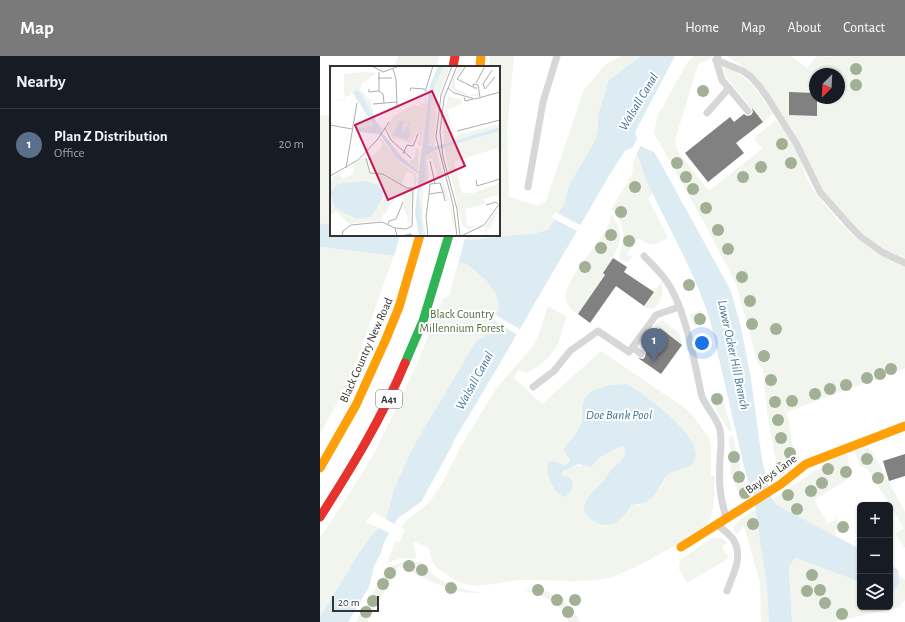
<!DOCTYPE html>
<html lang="en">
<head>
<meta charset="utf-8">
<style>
	body { margin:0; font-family:"Alegreya Sans",sans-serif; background:#242831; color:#f1f3f6 }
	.controls { position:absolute; right:12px; bottom:12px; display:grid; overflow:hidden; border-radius:6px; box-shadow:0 1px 3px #0004 }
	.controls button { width:36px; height:36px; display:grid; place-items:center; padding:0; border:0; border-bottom:1px solid #363941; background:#171b24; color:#f1f3f6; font:20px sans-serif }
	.compass { position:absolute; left:489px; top:12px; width:36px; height:36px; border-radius:50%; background:#171b24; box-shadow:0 1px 3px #0004; rotate:204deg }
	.scale { position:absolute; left:12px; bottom:10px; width:47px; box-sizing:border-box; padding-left:4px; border:2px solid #333; border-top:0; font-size:11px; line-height:14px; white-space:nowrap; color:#333; -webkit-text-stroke:3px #fff; paint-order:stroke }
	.you { position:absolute; left:382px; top:287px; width:14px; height:14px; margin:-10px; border:3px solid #fff; border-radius:50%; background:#1a73e8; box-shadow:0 0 0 6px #1a73e833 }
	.badge { display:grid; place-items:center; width:26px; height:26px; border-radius:50%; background:#7a7a7a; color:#fff; font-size:13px; font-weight:700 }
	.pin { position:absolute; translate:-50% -33px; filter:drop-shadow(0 1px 2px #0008) }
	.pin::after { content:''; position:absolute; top:21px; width:14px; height:12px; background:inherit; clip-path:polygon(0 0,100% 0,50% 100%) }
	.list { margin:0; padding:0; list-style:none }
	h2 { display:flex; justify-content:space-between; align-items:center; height:52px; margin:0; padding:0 16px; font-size:17px }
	h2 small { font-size:13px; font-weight:400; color:#9ea1a6 }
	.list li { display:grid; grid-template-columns:26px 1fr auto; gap:12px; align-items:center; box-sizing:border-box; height:72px; padding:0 16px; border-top:1px solid #363941 }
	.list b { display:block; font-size:15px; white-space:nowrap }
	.list p { margin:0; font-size:13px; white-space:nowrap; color:#9ea1a6 }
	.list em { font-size:13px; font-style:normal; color:#9ea1a6 }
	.icon { flex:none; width:22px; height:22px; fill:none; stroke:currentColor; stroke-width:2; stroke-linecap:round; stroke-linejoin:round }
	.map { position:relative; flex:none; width:585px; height:566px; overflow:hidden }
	header { display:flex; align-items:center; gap:24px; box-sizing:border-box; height:56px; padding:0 20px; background:#7a7a7a; color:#fff }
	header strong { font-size:19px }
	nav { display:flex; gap:22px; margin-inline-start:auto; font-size:14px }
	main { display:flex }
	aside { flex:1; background:#171b24 }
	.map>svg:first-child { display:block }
	.green { fill:#f1f5ed; fill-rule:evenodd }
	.water { fill:#ddebf3 }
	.pier { fill:#fff }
	.building { fill:#818181 }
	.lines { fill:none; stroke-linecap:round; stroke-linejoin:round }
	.lane { stroke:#d7d7d7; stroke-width:7 }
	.fast { stroke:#30b455; stroke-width:9 }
	.slow { stroke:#ff9f0a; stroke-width:9 }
	.jam { stroke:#e5322d; stroke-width:9 }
	.tree { fill:#a2b095 }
	.labels { text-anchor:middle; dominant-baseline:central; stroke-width:4; stroke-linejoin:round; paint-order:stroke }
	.shield { fill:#fff; stroke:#707070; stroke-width:1 }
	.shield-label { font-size:11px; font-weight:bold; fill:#333 }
	.park-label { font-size:12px; fill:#56703f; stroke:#fff }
	.street-label { font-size:12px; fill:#333; stroke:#fff }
	.water-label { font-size:13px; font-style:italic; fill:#3f7597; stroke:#fff }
	.inset-road { fill:none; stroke:#adadad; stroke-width:1 }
	.view { fill:#c2185b; fill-opacity:0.15; stroke:#c2185b; stroke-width:2 }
	.inset-edge { fill:none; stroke:#333; stroke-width:2 }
</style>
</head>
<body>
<header>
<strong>Map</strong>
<nav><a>Home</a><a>Map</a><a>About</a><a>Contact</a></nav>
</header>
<main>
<aside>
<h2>Nearby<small></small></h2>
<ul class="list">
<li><span class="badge" style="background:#5c6f8a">1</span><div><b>Plan Z Distribution</b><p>Office</p></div><em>20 m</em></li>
</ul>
</aside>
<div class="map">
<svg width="585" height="566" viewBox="0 0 585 566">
	<rect width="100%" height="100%" fill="#fff"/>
	<g class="green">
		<polygon points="78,0 119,0 117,11 75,11"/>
		<polygon points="170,0 194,0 187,74 189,141 218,150 226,145 264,34 285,9 301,0 331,0 278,60 278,75 275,85 249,129 244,148 239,158 235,156 232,161 235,163 228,174 216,177 151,184 145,184 146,179 179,179 179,11 169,11"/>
		<path d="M374 0H392L391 2 378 9 355 84 358 96 389 135 442 93 434 82 456 64C465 76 473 86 479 100 483 109 485 120 490 128 494 136 501 143 506 150 528 178 552 198 585 210V312L467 356 474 399 459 423 447 356 443 313 438 308 417 230 386 170 334 77 337 61 367 7Z"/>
		<path d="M408 0H471L487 12 497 0 511 1 512 0H585V203C554 189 538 175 516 150 507 139 498 127 492 115 488 107 485 98 481 90 475 77 468 67 460 56 443 30 437 17 409 2ZM495 18H519V42H497V60L469 59V36L495 37Z"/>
		<path d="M404 12C428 17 440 39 453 58L443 66 406 21Z"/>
		<polygon points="0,59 11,60 11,169 0,167"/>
		<path d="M316 99 333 139 328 142 348 182C333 190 332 191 318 182L307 198 312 201 308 206H305L299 201C305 184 306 168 292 154 296 142 305 132 311 120 314 113 312 106 316 99Z"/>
		<path d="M291 158C309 180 296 197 283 216L285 219 258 258C252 254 248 251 246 244 243 226 276 191 285 175 289 170 290 164 291 158Z"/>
		<polygon points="0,191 74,199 34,312 20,342 0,378"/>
		<polygon points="138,207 147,208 166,224 176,238 178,245 179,252 176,259 173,257 171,262 174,265 165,280 156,285 92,393 74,433 66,463 54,456 46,466 60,472 53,477 39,497 0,561 0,482 34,430 55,396 97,308 123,243 130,238"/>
		<path d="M341 226C345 234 341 247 334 252L328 253 324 250Z"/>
		<path d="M228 250 247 261C244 267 243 272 241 279 236 297 223 309 206 317L198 314 194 322 222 348 281 295 362 350 372 359 389 382 391 392V420H395C394 432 395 455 389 465 381 478 309 516 292 521 269 528 229 524 204 524 184 524 161 534 141 527 134 524 128 520 123 516 114 511 110 503 110 493L93 485 96 499 95 503 82 502 67 507 76 484 79 487 85 474 81 471 87 464 108 448 121 430 141 390 176 333 214 289 219 278ZM261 354 351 362C361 372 386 395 370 409 365 414 356 413 350 417 345 420 344 426 341 430 336 437 326 443 320 449L312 448 307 455 286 470 278 468 270 463 272 436 286 422 291 414 303 405 306 397 305 391 301 390 280 401 271 410C257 410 253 407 241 419L244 420 239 438 232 431 228 421 239 408 244 409 249 407 250 403 245 398C246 394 247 389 249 386 256 373 264 371 261 354Z"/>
		<polygon points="381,254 384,268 374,270 370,259"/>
		<polygon points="342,264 359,277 362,289 340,272 339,274 335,271 335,268"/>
		<path d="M401 337 412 375H409C403 365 392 350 391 339Z"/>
		<polygon points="413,380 421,417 429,437 422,445 411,419 409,381"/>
		<polygon points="546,391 552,395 585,456 585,492 575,478 584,472 547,412 541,411 535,395"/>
		<path d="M527 398 530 416 528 423 494 444 508 468 518 462 515 480C500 472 461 456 453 443L513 403Z"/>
		<polygon points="436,453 447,531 449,566 441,566 440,527 424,470 416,479 413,472 420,463"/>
		<polygon points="392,482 402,482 408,487 401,490 409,502 367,527 359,513 360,504"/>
		<polygon points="477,502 540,526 540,551 570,551 570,537 574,536 580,526 580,520 585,524 585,544 580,551 513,566 472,566 469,511 474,503"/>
		<path d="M82 506H100C118 527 135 532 162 537 131 539 106 522 79 510L47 566H36L67 512Z"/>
		<path d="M203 534C209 534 216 533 222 534 234 536 257 555 260 566H249C239 545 224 540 203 534Z"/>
	</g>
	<g class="water">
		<path d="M321 0H355L315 76C316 81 318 88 323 91 327 94 332 94 335 97L411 235 421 272 431 323 442 404 452 442 456 448 464 453 540 493V526L477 502 474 503 469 511V516L472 566H449L447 531 433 436 426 419 390 264C374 215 348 170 326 124 323 116 318 96 311 92L305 95C286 122 271 152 254 180 214 248 175 317 134 384L132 390 101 446 78 462 64 486 61 497 54 510 49 531 28 566H0V561L39 497 53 477 60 472 66 463 74 433 92 393 156 285 165 280 174 265 179 252 178 245 176 238 166 224 147 208 0 191V167L11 169V179H99L151 184 216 177 228 174 244 148 249 129 275 85 278 75V60L289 24Z"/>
		<path d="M307 328C324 338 387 383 374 405 368 415 352 412 345 422 336 436 331 450 312 448 303 463 291 476 273 465 269 462 265 458 264 453 264 441 278 431 285 423 287 420 289 416 292 413 300 406 307 403 305 391L301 390 280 401 271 411 258 408 244 415 241 419 250 422 253 427C252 434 250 438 244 441 231 435 226 420 228 407L232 405 244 409 249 407 250 403 245 398 244 393C249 384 258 377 261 367 263 361 261 355 263 348 268 330 291 329 307 328Z"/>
		<polygon points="570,508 578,514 580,526 574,536 570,537"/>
	</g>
	<g class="pier">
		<polygon points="318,81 322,87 315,101 313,96 311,94"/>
		<polygon points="237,157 262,170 259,176 234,163"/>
		<polygon points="80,179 118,179 145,182 138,209 74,201"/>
		<polygon points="174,258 201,274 198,279 173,264"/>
		<polygon points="64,462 76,469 71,478 57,471"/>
	</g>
	<g class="building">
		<polygon points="469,36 495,37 495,42 497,42 497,60 469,59"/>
		<polygon points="432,52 443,66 416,87 424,97 388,126 365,97 410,61 414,66 424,58 427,60 431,59 433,56"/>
		<polygon points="293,202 307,211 304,216 334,236 324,250 296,230 270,267 258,258 285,219 283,217"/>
		<polygon points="340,272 362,289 341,318 318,302 323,303 325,301 326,296 324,294 329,287 334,288 336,286 337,281 335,279"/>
		<polygon points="585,398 585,420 569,425 563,405"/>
	</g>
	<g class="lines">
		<g class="lane">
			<polyline points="398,0 396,4 423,15 431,21 439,30 447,41 476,87 500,136 529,169 541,181 562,196 585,207"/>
			<polyline points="396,4 402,24 428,55"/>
			<polyline points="387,57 409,32"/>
			<polyline points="208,131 223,46 237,0"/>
			<path d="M324 200C331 207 339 215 345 223 366 251 374 306 382 341 387 352 397 362 400 374 402 383 401 392 400 402 399 422 399 441 406 460"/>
			<polyline points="324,277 332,283"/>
			<polyline points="313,292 321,298"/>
			<polyline points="213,331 234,315 250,295 278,275 309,296 336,259 359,251"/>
			<path d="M399 470C404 474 409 478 413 483 424 500 413 518 407 535"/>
		</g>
		<polyline class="fast" points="85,307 103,265 129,179"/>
		<g class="slow">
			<polyline points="160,11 161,0"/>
			<polyline points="0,412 36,349 66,283 79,251 100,179"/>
			<polyline points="361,491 461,428 486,408 585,370"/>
		</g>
		<g class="jam">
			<polyline points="133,11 135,0"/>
			<path d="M0 461C32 411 62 362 85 307"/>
		</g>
	</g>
	<g class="tree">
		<circle cx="536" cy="13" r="6"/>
		<circle cx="536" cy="29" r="6"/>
		<circle cx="383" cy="35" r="6"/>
		<circle cx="462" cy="88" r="6"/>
		<circle cx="357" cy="107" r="6"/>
		<circle cx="471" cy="107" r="6"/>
		<circle cx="441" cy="111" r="6"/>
		<circle cx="366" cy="121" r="6"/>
		<circle cx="423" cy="121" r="6"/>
		<circle cx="315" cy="131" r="6"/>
		<circle cx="373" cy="133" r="6"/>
		<circle cx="386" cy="152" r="6"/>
		<circle cx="301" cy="156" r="6"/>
		<circle cx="398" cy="174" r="6"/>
		<circle cx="291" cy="179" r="6"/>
		<circle cx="309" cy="185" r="6"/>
		<circle cx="281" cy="192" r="6"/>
		<circle cx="408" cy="193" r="6"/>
		<circle cx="265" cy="211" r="6"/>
		<circle cx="422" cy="221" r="6"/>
		<circle cx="369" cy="229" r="6"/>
		<circle cx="430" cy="245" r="6"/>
		<circle cx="380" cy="263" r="6"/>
		<circle cx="432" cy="268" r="6"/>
		<circle cx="456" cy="273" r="6"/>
		<circle cx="444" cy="300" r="6"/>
		<circle cx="571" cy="313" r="6"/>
		<circle cx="560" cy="318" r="6"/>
		<circle cx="547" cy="322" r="6"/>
		<circle cx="451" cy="324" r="6"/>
		<circle cx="526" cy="329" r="6"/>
		<circle cx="510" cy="333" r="6"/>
		<circle cx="495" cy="338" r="6"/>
		<circle cx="397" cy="343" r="6"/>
		<circle cx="472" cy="345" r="6"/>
		<circle cx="455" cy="346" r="6"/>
		<circle cx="458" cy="364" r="6"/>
		<circle cx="461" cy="382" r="6"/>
		<circle cx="470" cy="397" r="6"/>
		<circle cx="414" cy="401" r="6"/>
		<circle cx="547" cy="403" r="6"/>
		<circle cx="460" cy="412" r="6"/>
		<circle cx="508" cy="413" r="6"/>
		<circle cx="526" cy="416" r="6"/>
		<circle cx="419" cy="421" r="6"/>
		<circle cx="558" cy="422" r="6"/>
		<circle cx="502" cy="427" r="6"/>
		<circle cx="491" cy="435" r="6"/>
		<circle cx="425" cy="437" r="6"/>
		<circle cx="468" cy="439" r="6"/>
		<circle cx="477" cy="453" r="6"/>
		<circle cx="433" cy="468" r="6"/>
		<circle cx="523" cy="471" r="6"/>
		<circle cx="89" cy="510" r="6"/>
		<circle cx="102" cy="514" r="6"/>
		<circle cx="70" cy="517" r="6"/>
		<circle cx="492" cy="519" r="6"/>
		<circle cx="63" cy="528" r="6"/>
		<circle cx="131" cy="532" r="6"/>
		<circle cx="218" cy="534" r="6"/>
		<circle cx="500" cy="534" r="6"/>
		<circle cx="487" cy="535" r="6"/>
		<circle cx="237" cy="544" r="6"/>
		<circle cx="255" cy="544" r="6"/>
		<circle cx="53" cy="545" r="6"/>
		<circle cx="505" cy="547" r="6"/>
		<circle cx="46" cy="556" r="6"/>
		<circle cx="248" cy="556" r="6"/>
		<circle cx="522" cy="558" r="6"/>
	</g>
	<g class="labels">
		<rect class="shield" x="56" y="334" width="26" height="18" rx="3"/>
		<g class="shield-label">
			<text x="69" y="343">A41</text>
		</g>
		<g class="park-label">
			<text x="142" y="258">Black Country<tspan x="142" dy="14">Millennium Forest</tspan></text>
		</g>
		<g class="street-label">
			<text transform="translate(46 294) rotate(-66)">Black Country New Road</text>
			<text transform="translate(451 418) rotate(-35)">Bayleys Lane</text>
		</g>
		<g class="water-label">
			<text transform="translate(319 46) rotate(-59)">Walsall Canal</text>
			<text transform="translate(413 299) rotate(78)">Lower Ocker Hill Branch</text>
			<text transform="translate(155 325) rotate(-61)">Walsall Canal</text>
			<text x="299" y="359">Doe Bank Pool</text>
		</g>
	</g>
	<g transform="translate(10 10)">
		<rect width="170" height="170" fill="#fff"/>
		<path d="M114 0H120L107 36 104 81 97 77 100 42 102 41H100L102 26ZM129 0H133L125 12V22L140 29 149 27 147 31 126 27 121 22 122 15ZM34 6 46 7 32 17 30 24 40 34 46 56 53 62 51 65 29 25H24L43 59V61L29 62 25 66 27 61 38 52 22 27 20 30H15L14 35 4 33 14 34V8ZM96 26 97 42 91 80H88L87 76 91 69 86 67 81 77 62 72 57 61 64 50 84 39 94 41 89 38H83L95 37ZM77 56 81 60 79 61 80 68 73 74 62 69 68 59 74 58 73 66 79 59ZM119 30 133 34 131 38 117 44 124 70 170 58V61L114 78 113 48ZM170 65V91L167 82 124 96 132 127H143L170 117V133L169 129 154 133 156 138 135 143 137 160H143L144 162 138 164 132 159 114 81ZM50 71 67 94 87 109 83 148 85 121 83 108 76 105 72 118 56 108 42 106 40 103 39 94 53 80ZM86 81 89 84 88 105 79 96 85 91ZM106 84 123 148 125 170 119 135H116L102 92 97 94 99 111 93 121V154L96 170H93L89 152 90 125 95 108V90ZM33 91 38 95 39 106 53 108 82 124 80 156 77 158 78 152 73 140 76 137 72 135 73 132 66 131 55 148H53L52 154 19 158 7 146 0 148V112L9 108 12 113 23 108 24 101 17 104ZM25 117 43 119 48 139 41 147 30 153 19 151 3 123 6 120ZM170 140 160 163 157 162 156 170 154 162Z" fill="#f1f5ed" fill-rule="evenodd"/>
		<path d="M108 0H114L102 26 98 79 104 81 170 61V65L105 84 95 90 96 113 89 127 93 170H89L85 147 89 108 67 93 50 68 29 66V62L44 60 23 26 26 24 30 26 53 68 71 90 89 106 100 19ZM70 54 74 56 72 66 79 59 77 56 81 58 79 61 80 70 76 74 62 69ZM34 115 48 119 53 126V131L41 151 26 153 5 142 0 126 8 118Z" fill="#ddebf3"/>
		<path class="inset-road" d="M42 0 53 6 69 0M122 0 111 29 106 71 123 139 127 170M127 0 114 32 110 66 113 91 127 143 130 170M136 0 127 13 143 21M63 3 66 13 67 39M162 4 153 18 155 23 165 11M0 12 1 0M48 12H62M146 17 155 0M118 22 124 27 145 33 170 26M147 22H144L143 18 148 19 150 31M39 23V26L49 25V6M49 25 53 28 54 37M80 25 81 22 95 23M95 26 103 0M134 31 135 35 143 33M43 38 67 36M0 59 22 63M55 62 61 74 81 92M127 65 170 54M73 88 77 79 83 80 88 68M36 92 40 107 53 108 77 122H83L82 160 76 163 65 162M100 95 105 118M16 102 27 37M0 110 28 94 47 74 59 56M146 114 147 120 170 113M99 128 100 118 110 117 113 126M156 139 166 136 168 138M58 158 59 155 66 153 73 136M12 170 13 165 21 159 52 156 65 162 67 170M71 170 81 168 83 170M98 170 96 151 99 128 113 126 115 135M131 170 154 159 170 137"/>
		<path class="view" d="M102 25 135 100 58 134 25 59Z"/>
		<rect width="170" height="170" class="inset-edge"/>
	</g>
</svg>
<div class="controls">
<button>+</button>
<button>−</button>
<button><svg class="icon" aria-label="layers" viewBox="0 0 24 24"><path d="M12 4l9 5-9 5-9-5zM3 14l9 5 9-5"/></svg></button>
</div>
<svg class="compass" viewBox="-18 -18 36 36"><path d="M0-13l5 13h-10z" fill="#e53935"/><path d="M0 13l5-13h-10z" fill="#9ea1a6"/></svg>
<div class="scale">20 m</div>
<div class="you"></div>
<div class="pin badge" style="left:334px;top:305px;background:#5c6f8a">1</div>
</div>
</main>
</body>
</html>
